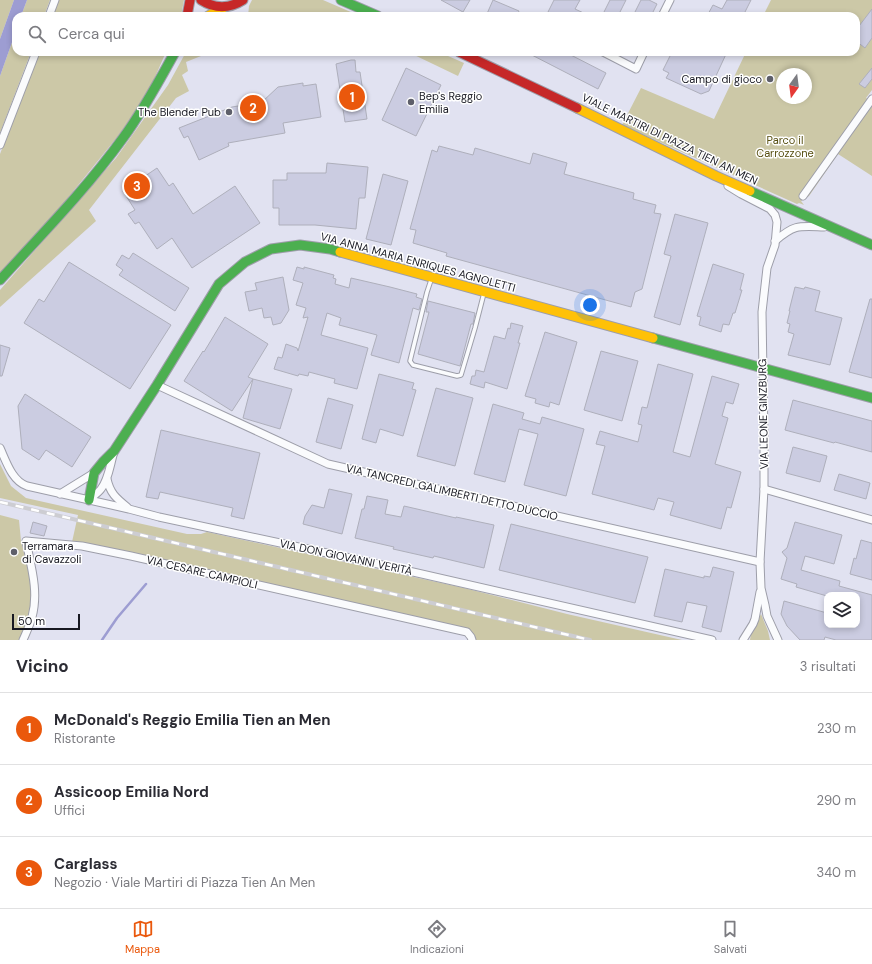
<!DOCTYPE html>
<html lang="it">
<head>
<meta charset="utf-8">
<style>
	body { margin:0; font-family:"DM Sans",sans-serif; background:#f7f7f7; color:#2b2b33 }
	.controls { position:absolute; right:12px; bottom:12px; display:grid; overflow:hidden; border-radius:8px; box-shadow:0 2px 6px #0003 }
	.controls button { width:36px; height:36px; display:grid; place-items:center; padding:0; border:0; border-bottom:1px solid #e1e1e2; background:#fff; color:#2b2b33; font:20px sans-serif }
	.compass { position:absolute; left:776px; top:68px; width:36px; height:36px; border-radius:50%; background:#fff; box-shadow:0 2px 6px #0003; rotate:194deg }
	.scale { position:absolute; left:12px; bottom:10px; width:68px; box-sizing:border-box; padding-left:4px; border:2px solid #171821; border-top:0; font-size:11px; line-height:14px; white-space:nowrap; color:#171821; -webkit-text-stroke:3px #fff; paint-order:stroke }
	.you { position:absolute; left:590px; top:305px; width:14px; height:14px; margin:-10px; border:3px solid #fff; border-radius:50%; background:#1a73e8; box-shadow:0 0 0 6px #1a73e833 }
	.badge { display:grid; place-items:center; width:26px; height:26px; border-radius:50%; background:#ea580c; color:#fff; font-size:13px; font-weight:700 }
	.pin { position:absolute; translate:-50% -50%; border:2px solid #fff; box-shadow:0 1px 4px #0006 }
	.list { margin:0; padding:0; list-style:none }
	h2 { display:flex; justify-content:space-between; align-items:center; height:52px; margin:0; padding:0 16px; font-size:17px }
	h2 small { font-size:13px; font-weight:400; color:#7c7c81 }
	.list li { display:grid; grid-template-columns:26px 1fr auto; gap:12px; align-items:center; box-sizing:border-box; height:72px; padding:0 16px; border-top:1px solid #e1e1e2 }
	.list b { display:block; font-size:15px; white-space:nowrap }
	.list p { margin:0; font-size:13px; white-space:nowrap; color:#7c7c81 }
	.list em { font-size:13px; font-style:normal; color:#7c7c81 }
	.icon { flex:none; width:22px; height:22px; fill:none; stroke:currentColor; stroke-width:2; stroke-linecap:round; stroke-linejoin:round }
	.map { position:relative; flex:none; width:872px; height:640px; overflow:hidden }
	.search { position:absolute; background:#fff; box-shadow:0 2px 6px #0003; left:12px; right:12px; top:12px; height:44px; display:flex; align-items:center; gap:10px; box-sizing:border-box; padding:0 14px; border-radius:12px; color:#7c7c81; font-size:15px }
	.sheet { height:268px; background:#fff }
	nav { display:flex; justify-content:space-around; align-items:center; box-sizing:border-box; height:56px; border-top:1px solid #e1e1e2; background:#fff; font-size:11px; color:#7c7c81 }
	nav a { display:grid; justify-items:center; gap:2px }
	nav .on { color:#ea580c }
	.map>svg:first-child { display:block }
	.green { fill:#ccc8a7; fill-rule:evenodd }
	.water { fill:#9d9dd2 }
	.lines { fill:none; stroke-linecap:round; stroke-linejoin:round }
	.stream { stroke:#9d9dd2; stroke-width:2.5 }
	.building { fill:#cbcce1; stroke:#aeafbb }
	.lane-casing { stroke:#9d9ea9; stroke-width:5.5 }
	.street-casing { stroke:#9d9ea9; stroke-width:9 }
	.fast-casing { stroke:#9d9ea9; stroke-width:11 }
	.slow-casing { stroke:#9d9ea9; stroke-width:11 }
	.jam-casing { stroke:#9d9ea9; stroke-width:11 }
	.lane { stroke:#fafbfd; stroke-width:3.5 }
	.street { stroke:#fafbfd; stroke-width:7 }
	.fast { stroke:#4caf50; stroke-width:9 }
	.slow { stroke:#ffc107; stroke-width:9 }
	.jam { stroke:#c62828; stroke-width:9 }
	.rail-casing { stroke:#cdcdd2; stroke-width:4 }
	.rail { stroke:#fff; stroke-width:2.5; stroke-dasharray:8; stroke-linecap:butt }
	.poi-dot { fill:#5e5f6a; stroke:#fff; stroke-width:1.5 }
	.labels { text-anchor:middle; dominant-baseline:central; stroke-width:3; stroke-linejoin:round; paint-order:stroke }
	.poi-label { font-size:11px; fill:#171821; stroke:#fff; text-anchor:end }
	.street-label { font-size:11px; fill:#171821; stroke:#fff }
	.park-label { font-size:11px; fill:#574f11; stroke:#fff }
</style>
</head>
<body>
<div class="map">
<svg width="872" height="640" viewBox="0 0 872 640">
	<rect width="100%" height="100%" fill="#e1e2f1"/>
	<g class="green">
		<polygon points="0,0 14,0 0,39"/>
		<polygon points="27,0 50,0 44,16 21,16"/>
		<polygon points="59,0 184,0 181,16 53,16"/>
		<polygon points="252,0 323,0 360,16 248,16 249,6"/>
		<path d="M771 0H872V90L866 98 872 101V176L838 154 809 196 801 201 804 205 799 203 797 204 622 125 641 88 714 119 746 52H856V16H763ZM782 74H806V98H782Z"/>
		<polygon points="16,31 16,52 31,52 0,133 0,76"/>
		<polygon points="39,52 166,52 148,93 118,136 58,210 0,274 0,154"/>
		<polygon points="186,52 211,52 186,62 188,71 182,75 189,91 176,98 89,210 96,221 0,307 0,290 116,158 168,85"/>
		<polygon points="408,52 439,52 464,63 458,76"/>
		<polygon points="0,464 11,486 26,498 187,534 201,534 207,532 464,588 567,614 682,640 475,640 469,630 72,542 78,515 0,498"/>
		<polygon points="0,515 19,520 21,541 30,577 32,593 31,615 21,640 0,640"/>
		<polygon points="761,614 768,631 770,640 750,640 751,633"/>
	</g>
	<polygon class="water" points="14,0 27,0 21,16 16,16 16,31 0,76 0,39"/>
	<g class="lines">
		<polyline class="stream" points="102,640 117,618 146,584"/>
	</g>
	<g class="building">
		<polygon points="441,0 470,0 463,12"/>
		<polygon points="493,0 519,11 517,16 486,16"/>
		<polygon points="554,0 580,0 575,9 590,16 556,16 548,12"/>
		<polygon points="610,0 626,0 618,16 602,16"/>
		<polygon points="641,0 649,0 657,4 651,16 633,16"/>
		<polygon points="727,0 751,0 743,16 707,16 713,5 722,9"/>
		<polygon points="872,9 872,38 865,48 856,41 856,30"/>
		<polygon points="526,52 565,52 606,73 598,89"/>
		<polygon points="672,52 727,52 709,91 701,94 666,78 669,73 663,70"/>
		<polygon points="351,60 355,60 356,72 360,72 367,119 345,122 336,64"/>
		<polygon points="406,68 441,85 416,136 382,120"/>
		<polygon points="872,68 872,79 865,88 859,84"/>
		<polygon points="303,83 303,86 316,84 321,117 283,123 285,133 228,143 229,146 199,160 188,136 184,138 179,128 232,107 262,102 278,87"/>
		<polygon points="439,146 473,155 475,148 530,164 533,153 567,163 564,174 634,193 633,199 656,205 654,213 661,214 642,289 635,292 631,307 446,256 447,253 413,243 416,230 410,229 432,150 437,152"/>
		<polygon points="327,163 368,167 365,198 359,198 356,229 315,225 279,225 279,208 273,208 273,180 287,180 287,173 326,173"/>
		<polygon points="157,168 169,186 173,183 193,214 235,186 260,223 192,268 172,238 157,249 139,222 135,224 128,214 135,210 123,191"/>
		<polygon points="383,174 408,181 391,245 366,239"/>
		<polygon points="675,214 708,223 680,325 654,317 671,256 664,254"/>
		<polygon points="133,253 189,288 175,311 119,275 123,270 116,265 122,255 129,259"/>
		<polygon points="69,262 171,325 130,389 24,323 39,299 44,302"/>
		<polygon points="713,264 744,274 740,290 742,290 735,313 733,313 729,325 723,324 721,332 699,325 701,317 697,316"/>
		<polygon points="297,267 304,269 304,267 334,275 333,278 336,279 335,284 349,288 351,278 390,287 417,294 416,297 422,299 419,310 413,308 399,363 371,355 377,335 339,325 341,318 327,313 321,335 368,348 357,389 334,383 335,379 309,372 308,376 299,374 298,376 274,369 278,357 282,358 286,344 297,348 298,351 308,317 303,318 306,308 296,305 303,283 293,280"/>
		<polygon points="283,277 289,310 281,323 273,325 271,317 264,318 262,308 249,311 245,292 257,290 255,283"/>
		<polygon points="795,287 804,289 805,287 820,291 815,311 842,318 830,365 788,355 794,334 788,332 790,324 787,323 790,311 789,311"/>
		<polygon points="870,299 872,299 872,378 849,372"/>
		<polygon points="428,301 475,313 473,324 471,324 460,366 418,354 429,312 426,312"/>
		<polygon points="225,317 268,344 248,377 253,379 232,411 184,381 203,351 204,352"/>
		<polygon points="511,323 523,326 518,343 520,343 507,389 485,382 484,388 470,384 472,376 475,376 476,370 484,372 494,336 505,339 508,328 510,329"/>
		<polygon points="545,332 577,342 559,405 550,402 549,407 535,403 536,399 525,396"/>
		<polygon points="0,345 10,348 2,376 0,376"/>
		<polygon points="601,351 638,361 622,421 584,410"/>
		<polygon points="658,364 693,374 673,452 690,457 712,376 739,384 733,404 726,402 722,416 728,418 715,464 741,472 731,508 727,507 721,529 670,515 674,502 658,498 654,510 592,494 605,446 596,444 600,431 638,442 642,425 638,424 642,407 647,408"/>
		<polygon points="379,374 414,383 412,389 416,390 403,436 380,429 376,443 362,439"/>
		<polygon points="253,379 292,389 280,429 243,418"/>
		<polygon points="436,388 473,398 455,466 417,456"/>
		<polygon points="25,394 91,437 72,467 46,450 39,460 22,449 18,406"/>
		<polygon points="328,398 353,405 341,449 316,442"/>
		<polygon points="793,400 872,421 872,452 835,442 834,443 785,430"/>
		<polygon points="493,404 524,413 522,419 540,424 542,417 584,429 566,496 524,485 538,434 519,429 505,482 474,474"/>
		<polygon points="161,430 260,453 244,519 231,516 233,508 160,492 158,499 146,497"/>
		<polygon points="793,447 827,456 820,482 786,473"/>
		<polygon points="839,474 870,483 866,499 834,490"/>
		<polygon points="329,489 352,494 342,534 303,524 305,516 312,505 324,508"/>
		<polygon points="367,496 388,500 385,514 401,517 404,506 456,518 456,517 494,525 484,568 434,556 433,558 393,549 394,547 355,538 362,509 364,509"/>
		<polygon points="33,522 47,526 44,536 30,533"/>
		<polygon points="795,522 842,535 834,564 805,556 801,570 840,581 839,586 872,595 872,640 836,640 825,637 824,640 800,640 787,626 781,614 784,601 827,613 827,625 857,625 857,595 827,595 827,596 796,587 797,584 781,579 787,558 782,552 787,548"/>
		<polygon points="511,524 648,557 635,603 499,570"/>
		<polygon points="861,540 872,543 872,580 850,574 854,558 856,559"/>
		<polygon points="713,567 734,572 721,632 702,627 707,606 687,602 682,622 654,616 665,569 704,578 704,576 710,577"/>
	</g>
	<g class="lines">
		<g class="lane-casing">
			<polyline id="lane" points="432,277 427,292 410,361 413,365 457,376 461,375 475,328 484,293"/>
		</g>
		<g class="street-casing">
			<g id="street">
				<polyline points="49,16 55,0"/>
				<polyline points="662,16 670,0"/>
				<polyline points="603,52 636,69 644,52"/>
				<polyline points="0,145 36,52"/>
				<polyline points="728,186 741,194 770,209 775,215 777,222 775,245 767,268 762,312 764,439 764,489 760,562 761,588 765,605 767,616 778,640"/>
				<polyline points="803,196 872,99"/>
				<path d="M775 241C795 224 799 226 824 227"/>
				<polyline points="157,385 328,464 760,562"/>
				<path d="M0 448C6 461 12 481 27 486L129 509 159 517 378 564 712 640"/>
				<path d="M107 479C110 493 116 498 127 507"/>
				<polyline points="764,489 872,520"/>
				<polyline points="60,494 94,473"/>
				<path d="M89 500C93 496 98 493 101 489 109 479 110 464 114 452"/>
				<path d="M23 640C26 633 30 625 32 617 39 592 31 566 26 541L82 546 131 556 467 632 471 637 472 640"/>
				<polyline points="743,640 753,624 755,619 760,592"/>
			</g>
		</g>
		<g class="fast-casing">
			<g id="fast">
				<polyline points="341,0 378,16"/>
				<polyline points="750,191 872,245"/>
				<path d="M0 280C42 234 87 188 123 138 143 111 159 81 175 52"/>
				<polyline points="653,338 872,398"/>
				<polyline points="89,500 94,473 103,462 114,451 157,385 219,284 245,262 271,249 300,245 330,249 340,252"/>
			</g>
		</g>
		<g class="slow-casing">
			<g id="slow">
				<polyline points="208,16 223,8"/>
				<polyline points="577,108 716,176 750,191"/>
				<polyline points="340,252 653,338"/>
			</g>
		</g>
		<g class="jam-casing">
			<g id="jam">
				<path d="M201 0C215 9 229 9 243 0"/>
				<polyline points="187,16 190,0"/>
				<polyline points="459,52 577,108"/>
			</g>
		</g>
		<use href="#lane" class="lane"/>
		<use href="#street" class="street"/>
		<use href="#fast" class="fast"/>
		<use href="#slow" class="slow"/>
		<use href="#jam" class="jam"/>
		<g class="rail-casing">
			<polyline id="rail" points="0,502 590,640"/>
		</g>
		<use href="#rail" class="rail"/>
	</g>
	<g class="poi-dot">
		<circle cx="770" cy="79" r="4"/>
		<circle cx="411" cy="102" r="4"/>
		<circle cx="229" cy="112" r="4"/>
		<circle cx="14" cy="552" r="4"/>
	</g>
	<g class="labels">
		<g class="poi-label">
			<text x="762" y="79">Campo di gioco</text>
			<text x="419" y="96" text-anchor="start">Bep's Reggio<tspan x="419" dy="13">Emilia</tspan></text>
			<text x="221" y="112">The Blender Pub</text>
			<text x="22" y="546" text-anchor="start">Terramara<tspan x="22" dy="13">di Cavazzoli</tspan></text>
		</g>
		<g class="street-label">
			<text transform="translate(670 139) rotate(26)">VIALE MARTIRI DI PIAZZA TIEN AN MEN</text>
			<text transform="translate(418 262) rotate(15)">VIA ANNA MARIA ENRIQUES AGNOLETTI</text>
			<text transform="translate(763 414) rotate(-91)">VIA LEONE GINZBURG</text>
			<text transform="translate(452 492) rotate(13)">VIA TANCREDI GALIMBERTI DETTO DUCCIO</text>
			<text transform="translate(346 557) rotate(12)">VIA DON GIOVANNI VERITÀ</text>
			<text transform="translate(202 572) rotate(13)">VIA CESARE CAMPIOLI</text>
		</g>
		<g class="park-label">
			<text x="785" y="140">Parco il<tspan x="785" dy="13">Carrozzone</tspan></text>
		</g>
	</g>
</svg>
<div class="controls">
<button><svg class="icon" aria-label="layers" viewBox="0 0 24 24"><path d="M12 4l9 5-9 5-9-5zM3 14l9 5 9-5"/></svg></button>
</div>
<svg class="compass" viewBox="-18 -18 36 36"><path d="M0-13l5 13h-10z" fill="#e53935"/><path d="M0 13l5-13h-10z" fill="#7c7c81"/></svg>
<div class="scale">50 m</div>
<div class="you"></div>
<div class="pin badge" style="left:352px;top:97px">1</div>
<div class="pin badge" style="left:253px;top:108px">2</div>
<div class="pin badge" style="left:137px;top:186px">3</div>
<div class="search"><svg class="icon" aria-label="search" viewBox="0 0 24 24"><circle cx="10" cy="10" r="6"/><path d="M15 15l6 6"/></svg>Cerca qui</div>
</div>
<section class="sheet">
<h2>Vicino<small>3 risultati</small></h2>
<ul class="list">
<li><span class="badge">1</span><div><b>McDonald's Reggio Emilia Tien an Men</b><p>Ristorante</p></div><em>230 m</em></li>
<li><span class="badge">2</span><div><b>Assicoop Emilia Nord</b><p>Uffici</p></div><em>290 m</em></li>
<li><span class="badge">3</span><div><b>Carglass</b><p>Negozio · Viale Martiri di Piazza Tien An Men</p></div><em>340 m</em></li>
</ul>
</section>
<nav>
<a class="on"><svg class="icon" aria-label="map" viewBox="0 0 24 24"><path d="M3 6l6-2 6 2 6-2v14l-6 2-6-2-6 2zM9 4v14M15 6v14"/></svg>Mappa</a>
<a><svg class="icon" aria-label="directions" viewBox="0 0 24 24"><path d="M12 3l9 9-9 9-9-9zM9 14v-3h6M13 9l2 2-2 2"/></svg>Indicazioni</a>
<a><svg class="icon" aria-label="saved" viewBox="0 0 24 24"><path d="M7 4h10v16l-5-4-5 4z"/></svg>Salvati</a>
</nav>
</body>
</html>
